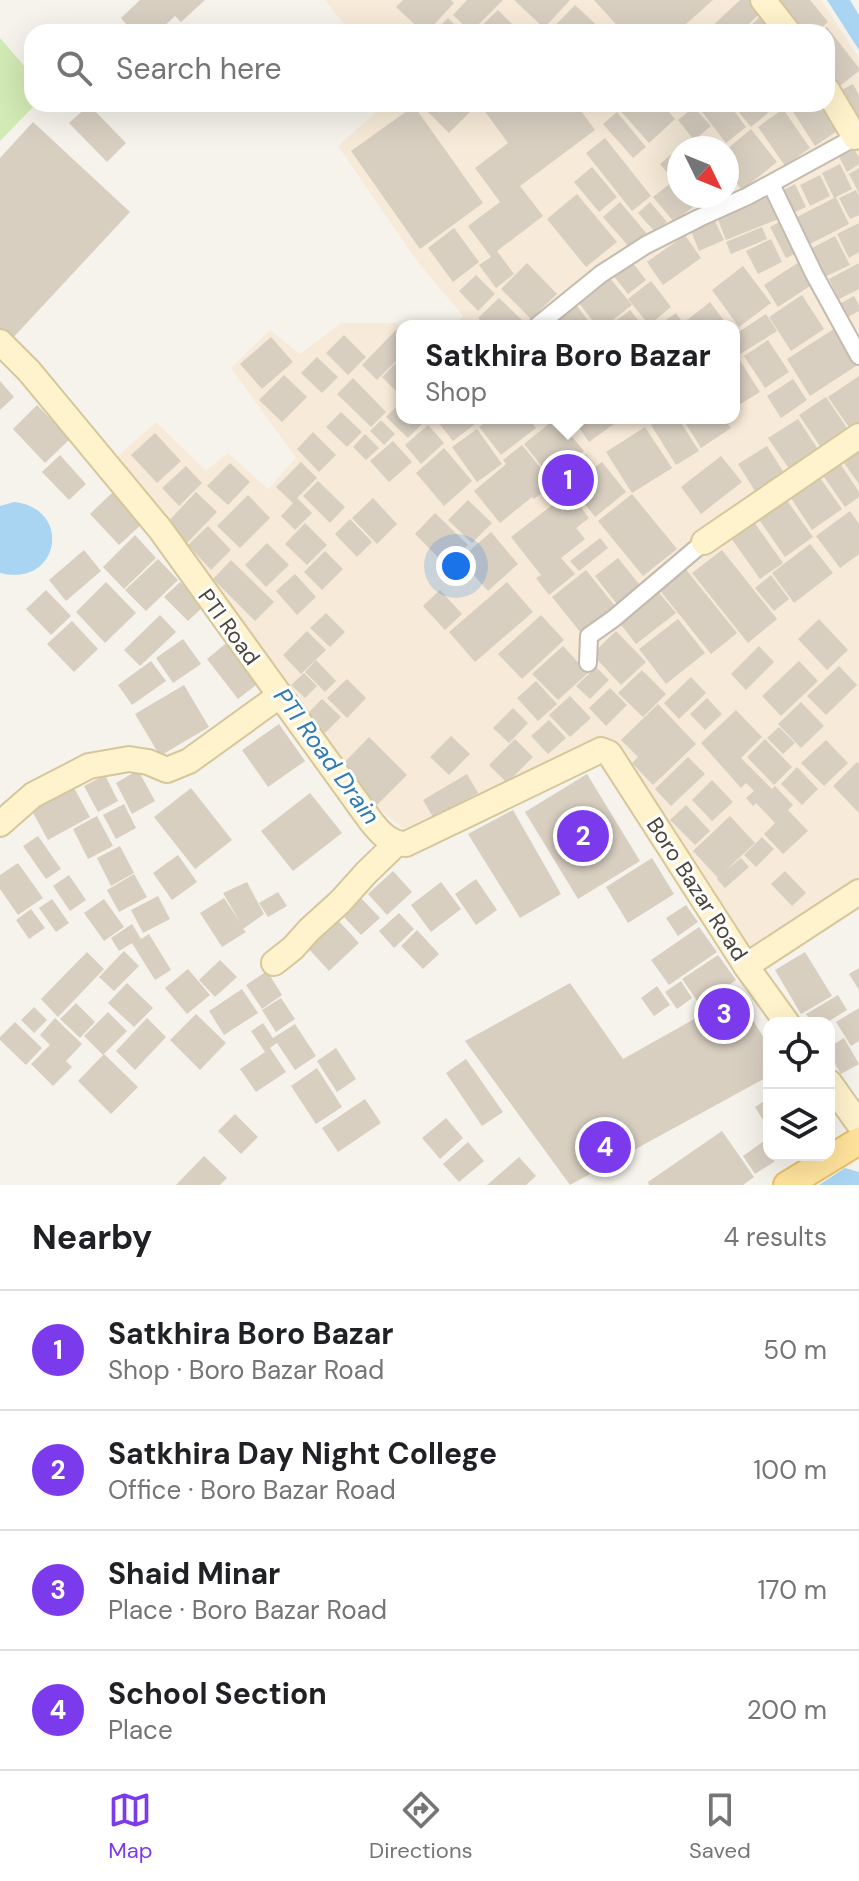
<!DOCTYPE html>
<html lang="en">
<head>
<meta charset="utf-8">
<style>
	body { margin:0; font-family:"DM Sans",sans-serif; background:#f6f6f6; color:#202124 }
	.controls { position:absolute; right:24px; bottom:24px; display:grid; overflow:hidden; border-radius:16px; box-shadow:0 8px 32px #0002 }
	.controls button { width:72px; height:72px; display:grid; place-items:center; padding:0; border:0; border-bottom:2px solid #e0e0e0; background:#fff; color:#202124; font:40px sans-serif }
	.compass { position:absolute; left:667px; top:136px; width:72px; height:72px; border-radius:50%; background:#fff; box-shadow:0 8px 32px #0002; rotate:133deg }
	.you { position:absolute; left:456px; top:566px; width:28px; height:28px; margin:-20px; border:6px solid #fff; border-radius:50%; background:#1a73e8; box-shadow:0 0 0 12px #1a73e833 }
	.badge { display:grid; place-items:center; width:52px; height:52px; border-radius:50%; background:#7c3aed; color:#fff; font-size:26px; font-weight:700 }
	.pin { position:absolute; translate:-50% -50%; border:4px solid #fff; box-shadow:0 2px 8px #0006 }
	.popup { position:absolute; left:396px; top:320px; width:344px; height:104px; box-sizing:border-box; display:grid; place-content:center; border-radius:16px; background:#fff; filter:drop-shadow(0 2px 6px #0005); font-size:26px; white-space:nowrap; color:#757577 }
	.popup b { font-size:30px; color:#202124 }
	.popup::after { content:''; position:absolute; left:50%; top:100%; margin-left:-16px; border:16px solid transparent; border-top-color:#fff }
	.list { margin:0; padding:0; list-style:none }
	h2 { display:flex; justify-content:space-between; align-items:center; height:104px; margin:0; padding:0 32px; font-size:34px }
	h2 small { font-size:26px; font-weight:400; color:#757577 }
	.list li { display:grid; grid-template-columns:52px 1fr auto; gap:24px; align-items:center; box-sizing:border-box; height:120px; padding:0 32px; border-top:2px solid #e0e0e0 }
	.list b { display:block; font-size:30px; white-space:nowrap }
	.list p { margin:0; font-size:26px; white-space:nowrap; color:#757577 }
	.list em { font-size:26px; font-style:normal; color:#757577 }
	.icon { flex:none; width:44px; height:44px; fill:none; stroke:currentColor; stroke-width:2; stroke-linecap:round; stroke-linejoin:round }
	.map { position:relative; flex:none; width:859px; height:1185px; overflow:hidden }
	.search { position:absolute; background:#fff; box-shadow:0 8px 32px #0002; left:24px; right:24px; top:24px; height:88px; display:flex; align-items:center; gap:20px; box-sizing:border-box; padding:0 28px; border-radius:24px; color:#757577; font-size:30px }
	.sheet { height:584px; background:#fff }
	nav { display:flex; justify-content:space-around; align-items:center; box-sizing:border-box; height:112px; border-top:2px solid #e0e0e0; background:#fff; font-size:22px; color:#757577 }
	nav a { display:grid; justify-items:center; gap:4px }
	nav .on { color:#7c3aed }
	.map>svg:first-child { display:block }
	.commercial { fill:#f7ead8; fill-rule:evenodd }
	.green { fill:#d2eab5 }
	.water { fill:#a9d4f2 }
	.building { fill:#d8cfc1 }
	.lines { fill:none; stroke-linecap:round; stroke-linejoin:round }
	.street-casing { stroke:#c2bbae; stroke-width:20 }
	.secondary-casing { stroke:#d6c79b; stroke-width:28 }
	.primary-casing { stroke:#e6c16a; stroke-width:30 }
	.street { stroke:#fff; stroke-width:16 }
	.secondary { stroke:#fff3cd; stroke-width:24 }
	.primary { stroke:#ffe39c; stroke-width:26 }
	.labels { text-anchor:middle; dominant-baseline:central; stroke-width:6; stroke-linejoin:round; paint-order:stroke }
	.street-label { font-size:22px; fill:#4b4439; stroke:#fff }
	.water-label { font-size:24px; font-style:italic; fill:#2e7ab2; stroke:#fff }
</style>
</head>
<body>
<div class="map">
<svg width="859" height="1185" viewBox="0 0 859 1185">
	<rect width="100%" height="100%" fill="#f6f3ec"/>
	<path class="commercial" d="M325 0H821L859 58V885L751 954 598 742 585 743 498 790 404 829 349 785 116 458 156 422 206 471 228 453 268 489 296 458 231 368 270 330 300 354 341 323H396L402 327V418H734V326H454L463 316 417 261 338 146 385 104H827V32H350ZM679 148H727V196H679Z"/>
	<polygon class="green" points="0,38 32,75 32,104 36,104 0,141"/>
	<g class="water">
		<polygon points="827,0 850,0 859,15 859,50"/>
		<path d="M14 502C73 508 60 588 0 573V506Z"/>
		<polygon points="845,1168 859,1172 859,1185 819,1185"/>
	</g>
	<g class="building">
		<polygon points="140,0 205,0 181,22 175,16 158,32 133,32 121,18"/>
		<polygon points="403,0 451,0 454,3 427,32 423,32 396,7"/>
		<polygon points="467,0 503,0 471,32 453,15"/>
		<polygon points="514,0 570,0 544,28"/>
		<polygon points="594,0 713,0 677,32 623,32"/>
		<polygon points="740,0 753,0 763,10 741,32 712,32 709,29"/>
		<polygon points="767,0 810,0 828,22 816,32 793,32"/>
		<polygon points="575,5 604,32 549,32"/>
		<polygon points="498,10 520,32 475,32"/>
		<polygon points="764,13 779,32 744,32"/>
		<polygon points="448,18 462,32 434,32"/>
		<polygon points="827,27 859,68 859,71 837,88 827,75 827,32 821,32"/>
		<polygon points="853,84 859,95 859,117 849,123 834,94"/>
		<polygon points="420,104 478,104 449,133"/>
		<polygon points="484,104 546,104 552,110 549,112 560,104 576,104 595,130 520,186 543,216 497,251 514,274 496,288 479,265 491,257 468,226 500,202 475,168 508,143 481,106"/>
		<polygon points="623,104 662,104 675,119 649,143 618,108"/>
		<polygon points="704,104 729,104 746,127 726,143 699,108"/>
		<polygon points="732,104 760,104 768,113 751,127"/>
		<polygon points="788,104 824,104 840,129 815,146"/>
		<polygon points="89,105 126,143 107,162 69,123"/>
		<polygon points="414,106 483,203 420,249 351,151"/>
		<polygon points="694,107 711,126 694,140 678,120"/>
		<polygon points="783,109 810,148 785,166 758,127"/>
		<polygon points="617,112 646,147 633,158 603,124"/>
		<polygon points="33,122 130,212 10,341 0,332 0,158"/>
		<polygon points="751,129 777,162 742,190 727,172 727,149"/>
		<polygon points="605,138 651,196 632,211 586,153"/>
		<polygon points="684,144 688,148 679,148 679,187 660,164"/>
		<polygon points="852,146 859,157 859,164 847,172 838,155"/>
		<polygon points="840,164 852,189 836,197 849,224 808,245 795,218 834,198 822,173"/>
		<polygon points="592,167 617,197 599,212 574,182"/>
		<polygon points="859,168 859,193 849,174"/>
		<polygon points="820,175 830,196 810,206 800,185"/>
		<polygon points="672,182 679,190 679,196 684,196 693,207 674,222 653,197"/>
		<polygon points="795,184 806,207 791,214 780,192"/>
		<polygon points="856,190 859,196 859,215 850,219 839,198"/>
		<polygon points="577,194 617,242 586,267 547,219"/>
		<polygon points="772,195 781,218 726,240 717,217"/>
		<polygon points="696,196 719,196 705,207"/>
		<polygon points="620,202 647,234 630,248 603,217"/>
		<polygon points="650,202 667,222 655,232 638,213"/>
		<polygon points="783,220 799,252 786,258 770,227"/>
		<polygon points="715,221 724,240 699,251 691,231"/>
		<polygon points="859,223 859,252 849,258 837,234"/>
		<polygon points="762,227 767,239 731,254 726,242"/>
		<polygon points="454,228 479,262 453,282 428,248"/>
		<polygon points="685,235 701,258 663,285 647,262"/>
		<polygon points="835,236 850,265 822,278 808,250"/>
		<polygon points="771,239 782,262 758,274 746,251"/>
		<polygon points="631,261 646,280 628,294 613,275"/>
		<polygon points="799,262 813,284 778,307 764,285"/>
		<polygon points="527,263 557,294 531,319 501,289"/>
		<polygon points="859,263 859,289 839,299 829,279"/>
		<polygon points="743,266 771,303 739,327 712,290"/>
		<polygon points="476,275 495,294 478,311 459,291"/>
		<polygon points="609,277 632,305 605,326 597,326 578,302"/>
		<polygon points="651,281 671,307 649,325 628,299"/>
		<polygon points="802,295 824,329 791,351 769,317"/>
		<polygon points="854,296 859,305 859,311 841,321 834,307"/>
		<polygon points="499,298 524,322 520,326 486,326 478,318"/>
		<polygon points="710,302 728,326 690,326 686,321"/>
		<polygon points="575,303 592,326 553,326 550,322"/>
		<polygon points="630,310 643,326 614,326 612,324"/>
		<polygon points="676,313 685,326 657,326"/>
		<polygon points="766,314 777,331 734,358 734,335"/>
		<polygon points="837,327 859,360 859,364 810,396 787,359"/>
		<polygon points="396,330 402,336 402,355 377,380 362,365"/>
		<polygon points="344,335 366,357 348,375 326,353"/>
		<polygon points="271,337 293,362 262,389 240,364"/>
		<polygon points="768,340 789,372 765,388 744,356"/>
		<polygon points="317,357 338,377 322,393 301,373"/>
		<polygon points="402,357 402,391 399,394 382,377"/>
		<polygon points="739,359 760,392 734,408 734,362"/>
		<polygon points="284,375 307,397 282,422 259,400"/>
		<polygon points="859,376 859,429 853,433 828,397"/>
		<polygon points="353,378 386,412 371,427 337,394"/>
		<polygon points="793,379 807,400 781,418 767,396"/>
		<polygon points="0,381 14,397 0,410"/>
		<polygon points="826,397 847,428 820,446 799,415"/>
		<polygon points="402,401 402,418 422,418 425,421 408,438 386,417"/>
		<polygon points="37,405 70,439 45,463 13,429"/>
		<polygon points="341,412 362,432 347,447 326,427"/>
		<polygon points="435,418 471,418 475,424 453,441"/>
		<polygon points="491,418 528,418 536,428 501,455 479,427"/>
		<polygon points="556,418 584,451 551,478 524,444"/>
		<polygon points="578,418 622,418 589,442 574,421"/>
		<polygon points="662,418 678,418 699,451 676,465 651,425"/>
		<polygon points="682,418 724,418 731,428 701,448"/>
		<polygon points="798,419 819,451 790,470 768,438"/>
		<polygon points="381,420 395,434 384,445 370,431"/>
		<polygon points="428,425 444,443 421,464 405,445"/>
		<polygon points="645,427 672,468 632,493 606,452"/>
		<polygon points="477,429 502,464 477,482 452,447"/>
		<polygon points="313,432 336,455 319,472 297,449"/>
		<polygon points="155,433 181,461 157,483 131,455"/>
		<polygon points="365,434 379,448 366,460 353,447"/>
		<polygon points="393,441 412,462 389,482 370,461"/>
		<polygon points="522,445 554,484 534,499 532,497 500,523 474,491 506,464 503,460"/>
		<polygon points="767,446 786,476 757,494 738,464"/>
		<polygon points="444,448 472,481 444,506 416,473"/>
		<polygon points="859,452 859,484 844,463"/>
		<polygon points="586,454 594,464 561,490 553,480"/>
		<polygon points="60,455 86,484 69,500 42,472"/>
		<polygon points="721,456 742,482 701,514 681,487"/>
		<polygon points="301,462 317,478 297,498 312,513 295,530 281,516 293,503 276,487"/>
		<polygon points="602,462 626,492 595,517 571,486"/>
		<polygon points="839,462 859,492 859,497 845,507 822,474"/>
		<polygon points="230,463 250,482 228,505 207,486"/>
		<polygon points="186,466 202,483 179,506 162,488"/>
		<polygon points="818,475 842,509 812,530 789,495"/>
		<polygon points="318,481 345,507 330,523 303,496"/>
		<polygon points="114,491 144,522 119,545 90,514"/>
		<polygon points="196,492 217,512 185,545 165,525"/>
		<polygon points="569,492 589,518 576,528 585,539 561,558 575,574 549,595 536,578 541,575 511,537"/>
		<polygon points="632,494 677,549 643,576 598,521"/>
		<polygon points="248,495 270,518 240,548 217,526"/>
		<polygon points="373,498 397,524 377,544 352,518"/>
		<polygon points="786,499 813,537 785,557 758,518"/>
		<polygon points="468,500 492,523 472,543 448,520"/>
		<polygon points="850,511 859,524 859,554 840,568 816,536"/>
		<polygon points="435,513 468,545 447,566 415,534"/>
		<polygon points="350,519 372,542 357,557 335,534"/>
		<polygon points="754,522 783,563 760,579 731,538"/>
		<polygon points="305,523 327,545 307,565 285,544"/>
		<polygon points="208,526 231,550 211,570 188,545"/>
		<polygon points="491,532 518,564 488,591 460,559"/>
		<polygon points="135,535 156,558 124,589 103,567"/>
		<polygon points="600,538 608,548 579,571 570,561"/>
		<polygon points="267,543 289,565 266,587 245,565"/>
		<polygon points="810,544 833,573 794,603 772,573"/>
		<polygon points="84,550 101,571 66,601 49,580"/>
		<polygon points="722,550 777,619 748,643 692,573"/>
		<polygon points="325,551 343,569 322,590 304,572"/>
		<polygon points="618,558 643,589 620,608 595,576"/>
		<polygon points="158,559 178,580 146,611 125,590"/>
		<polygon points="231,560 274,602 255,621 213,579"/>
		<polygon points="684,567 737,633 711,654 658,588"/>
		<polygon points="586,570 615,606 581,633 552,597"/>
		<polygon points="295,574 316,597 297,615 276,591"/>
		<polygon points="771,575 789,599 774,611 755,588"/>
		<polygon points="106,582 136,613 105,643 76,612"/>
		<polygon points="180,582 204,606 188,621 164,597"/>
		<polygon points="507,582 533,612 475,662 449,632"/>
		<polygon points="46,590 71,616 51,635 26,609"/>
		<polygon points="440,590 462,614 445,630 423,606"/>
		<polygon points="657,590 676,613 636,644 618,621"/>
		<polygon points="326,613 345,632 330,647 310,628"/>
		<polygon points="160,615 176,632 140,666 124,650"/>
		<polygon points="541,615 564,640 522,679 498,654"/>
		<polygon points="678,619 705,653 666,684 639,649"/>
		<polygon points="819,619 848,650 827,670 798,639"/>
		<polygon points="72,621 98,649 74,672 47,644"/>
		<polygon points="307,631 326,650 301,674 283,655"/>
		<polygon points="616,631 646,662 621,685 592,654"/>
		<polygon points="183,639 201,664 173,683 156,658"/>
		<polygon points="230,640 261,681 238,699 207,659"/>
		<polygon points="563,646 588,673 558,700 532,674"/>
		<polygon points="759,646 774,662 746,690 731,674"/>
		<polygon points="316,660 336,681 325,692 305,672"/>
		<polygon points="151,661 166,681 132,705 118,685"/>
		<polygon points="799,661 818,681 781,716 762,696"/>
		<polygon points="839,666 857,685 826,715 807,696"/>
		<polygon points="596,667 609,680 590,699 576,686"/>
		<polygon points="642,670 666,694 643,717 618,693"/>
		<polygon points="304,673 317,686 305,698 291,685"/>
		<polygon points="691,677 706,693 679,719 664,703"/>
		<polygon points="347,679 366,698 347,718 327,698"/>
		<polygon points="536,681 557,704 538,721 517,698"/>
		<polygon points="184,685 209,727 160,756 135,714"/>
		<polygon points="610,688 627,705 606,726 589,708"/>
		<polygon points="570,696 591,718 570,737 549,715"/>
		<polygon points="707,698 722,714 705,730 690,714"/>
		<polygon points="322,699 341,717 325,733 306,715"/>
		<polygon points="801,702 824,726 801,748 778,724"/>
		<polygon points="658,704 696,744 653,785 632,763 638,757 621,740"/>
		<polygon points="513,708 528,723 509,743 493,728"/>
		<polygon points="736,710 762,737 741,758 772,789 775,786 793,805 788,810 808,831 783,854 764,834 775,823 756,803 753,806 746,798 754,791 746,783 741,788 701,743"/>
		<polygon points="549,720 566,738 548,754 531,736"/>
		<polygon points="279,724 305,761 268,787 242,750"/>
		<polygon points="779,727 795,743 783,754 767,738"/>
		<polygon points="451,736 470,754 449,775 430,757"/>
		<polygon points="369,737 407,775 377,805 339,768"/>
		<polygon points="515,739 533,757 507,783 489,765"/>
		<polygon points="765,739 792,767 774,785 747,757"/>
		<polygon points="826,740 848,763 824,786 801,763"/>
		<polygon points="688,757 705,774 671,806 655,789"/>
		<polygon points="857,762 859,764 859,813 833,786"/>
		<polygon points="797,767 818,789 802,805 781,784"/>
		<polygon points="138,770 155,801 132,814 116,783"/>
		<polygon points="467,774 478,793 434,819 423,800"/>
		<polygon points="587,774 640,861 578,899 525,812"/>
		<polygon points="105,775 118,801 98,812 84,786"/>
		<polygon points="712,780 733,802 712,821 692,800"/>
		<polygon points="74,788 90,817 48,840 32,811"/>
		<polygon points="191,788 232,840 195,869 154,817"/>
		<polygon points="310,793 342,833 293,871 261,831"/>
		<polygon points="124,804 136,828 116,839 103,815"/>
		<polygon points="686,805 710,831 695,845 670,820"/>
		<polygon points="513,810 561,894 520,918 468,834"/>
		<polygon points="97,816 113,846 88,859 73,829"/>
		<polygon points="730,816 755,843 724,872 741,858 749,867 725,888 717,879 718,878 693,851"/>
		<polygon points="38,836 61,869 46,879 23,846"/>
		<polygon points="762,837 774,849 756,867 744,855"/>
		<polygon points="120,846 134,873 111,886 97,858"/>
		<polygon points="178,855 197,882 172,900 153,873"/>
		<polygon points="652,858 674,894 628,923 606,887"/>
		<polygon points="18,863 43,898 18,915 0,889 0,875"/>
		<polygon points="393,871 412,892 387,915 368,894"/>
		<polygon points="785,871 806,893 792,906 771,884"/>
		<polygon points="134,874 147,897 119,912 107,890"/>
		<polygon points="69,875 86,900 70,911 53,886"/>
		<polygon points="476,879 497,910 476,925 455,894"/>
		<polygon points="247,882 264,914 243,929 246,932 222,947 200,913 224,898 240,922 223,893"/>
		<polygon points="441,882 461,909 431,932 411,905"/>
		<polygon points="278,892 287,906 268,917 259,903"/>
		<polygon points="158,896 170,919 143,933 131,910"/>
		<polygon points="361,898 380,918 361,935 342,915"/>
		<polygon points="52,899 69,923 56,932 39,908"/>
		<polygon points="104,899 124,927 104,941 84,913"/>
		<polygon points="686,905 698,922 678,936 666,918"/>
		<polygon points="31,909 45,928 29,939 16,920"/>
		<polygon points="399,913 414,929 394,948 379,931"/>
		<polygon points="337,919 359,943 329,971 307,947"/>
		<polygon points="132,924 141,939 149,934 171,970 155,980 132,943 119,951 111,938"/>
		<polygon points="699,927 717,952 669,985 651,960"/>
		<polygon points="417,930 439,954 423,969 401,946"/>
		<polygon points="124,951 139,966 114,991 99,977"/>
		<polygon points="87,952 104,969 58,1017 41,999"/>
		<polygon points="805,952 832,996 801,1014 775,970"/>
		<polygon points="718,955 736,980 700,1005 682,979"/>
		<polygon points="220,960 237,977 215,997 199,980"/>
		<polygon points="859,968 859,990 849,974"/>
		<polygon points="188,969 210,995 187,1014 165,988"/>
		<polygon points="267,971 282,995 262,1009 246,985"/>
		<polygon points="681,981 692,998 677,1009 665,992"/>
		<polygon points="127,983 153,1008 134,1027 108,1003"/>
		<polygon points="570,983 623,1059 737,995 769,1046 769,1076 570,1185 465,1041"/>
		<polygon points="657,986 670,1005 654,1016 641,998"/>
		<polygon points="242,989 258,1013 224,1035 209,1011"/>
		<polygon points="838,995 847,1010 826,1023 812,1023 806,1014"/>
		<polygon points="281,998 295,1019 276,1032 262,1010"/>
		<polygon points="76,1003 95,1022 80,1038 60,1019"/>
		<polygon points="34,1007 47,1020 34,1033 21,1020"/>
		<polygon points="859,1008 859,1041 851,1046 836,1022"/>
		<polygon points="108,1012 127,1031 104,1054 138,1087 111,1114 78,1081 103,1055 84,1036"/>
		<polygon points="196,1014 226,1043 200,1070 170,1040"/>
		<polygon points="55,1018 82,1044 66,1061 72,1067 53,1086 31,1064 50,1045 40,1035"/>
		<polygon points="147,1018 166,1037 135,1070 116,1051"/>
		<polygon points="15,1022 42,1048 26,1065 0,1040 0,1037"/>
		<polygon points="263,1023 273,1038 295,1024 316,1056 295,1070 277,1043 270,1048 286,1072 256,1092 240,1069 265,1052 251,1031"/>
		<polygon points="844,1038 859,1064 841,1074 829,1054 829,1047"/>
		<polygon points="336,1048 356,1079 337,1092 317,1061"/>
		<polygon points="466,1059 503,1112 482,1126 446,1073"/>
		<polygon points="317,1068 342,1107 316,1124 291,1086"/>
		<polygon points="769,1098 769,1130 755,1107"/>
		<polygon points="365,1099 381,1123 338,1152 322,1128"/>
		<polygon points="235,1114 258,1137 241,1154 218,1131"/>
		<polygon points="446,1118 463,1138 440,1159 422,1138"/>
		<polygon points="722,1131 754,1177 743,1185 649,1185 648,1182"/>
		<polygon points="764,1141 769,1149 769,1155 773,1155 777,1160 755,1174 743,1156"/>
		<polygon points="468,1142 484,1161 459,1182 443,1164"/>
		<polygon points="204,1156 227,1178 220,1185 176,1185"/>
		<polygon points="519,1157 536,1176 526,1185 487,1185"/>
	</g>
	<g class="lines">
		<g class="street-casing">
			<g id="street">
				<polyline points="771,184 814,274 859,356"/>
				<polyline points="537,326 601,274 646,245 699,218 748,196 859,135"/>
				<polyline points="588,663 589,636 613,619 704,542"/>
			</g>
		</g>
		<g class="secondary-casing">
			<g id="secondary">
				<polyline points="763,0 788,32"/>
				<polyline points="827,90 855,137"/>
				<path d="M0 342 29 371 160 529 370 820C380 833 390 844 406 844L601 750 609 753 746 966 787 1023"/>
				<polyline points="704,542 859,436"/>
				<polyline points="0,824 33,795 89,766 129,759 148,762 167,770 189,761 279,696"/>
				<polyline points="274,963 293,948 309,930 340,902 366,873 396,844"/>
				<polyline points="746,966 859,892"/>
				<polyline points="829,1082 859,1124"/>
			</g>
		</g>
		<g class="primary-casing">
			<polyline id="primary" points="787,1185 859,1141"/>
		</g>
		<use href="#street" class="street"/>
		<use href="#secondary" class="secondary"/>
		<use href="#primary" class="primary"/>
	</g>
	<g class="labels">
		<g class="street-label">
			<text transform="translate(229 627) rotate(54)">PTI Road</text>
			<text transform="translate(697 889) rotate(57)">Boro Bazar Road</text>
		</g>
		<g class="water-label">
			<text transform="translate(327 756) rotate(54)">PTI Road Drain</text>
		</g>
	</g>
</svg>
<div class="controls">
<button><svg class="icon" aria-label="locate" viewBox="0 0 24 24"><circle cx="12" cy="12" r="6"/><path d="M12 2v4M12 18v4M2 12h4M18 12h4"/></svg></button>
<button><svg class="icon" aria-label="layers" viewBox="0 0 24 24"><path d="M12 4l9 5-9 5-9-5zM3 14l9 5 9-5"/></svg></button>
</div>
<svg class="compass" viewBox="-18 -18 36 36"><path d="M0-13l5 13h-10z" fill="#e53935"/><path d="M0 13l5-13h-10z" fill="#757577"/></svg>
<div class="you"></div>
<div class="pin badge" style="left:568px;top:480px">1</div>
<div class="popup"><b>Satkhira Boro Bazar</b>Shop</div>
<div class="pin badge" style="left:583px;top:836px">2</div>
<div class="pin badge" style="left:724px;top:1014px">3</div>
<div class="pin badge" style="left:605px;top:1147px">4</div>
<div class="search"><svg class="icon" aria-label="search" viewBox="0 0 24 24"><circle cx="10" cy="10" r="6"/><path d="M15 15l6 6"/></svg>Search here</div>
</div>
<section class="sheet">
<h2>Nearby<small>4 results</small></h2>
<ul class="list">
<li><span class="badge">1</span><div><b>Satkhira Boro Bazar</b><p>Shop · Boro Bazar Road</p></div><em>50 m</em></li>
<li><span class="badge">2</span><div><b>Satkhira Day Night College</b><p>Office · Boro Bazar Road</p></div><em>100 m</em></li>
<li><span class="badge">3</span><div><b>Shaid Minar</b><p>Place · Boro Bazar Road</p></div><em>170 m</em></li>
<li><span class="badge">4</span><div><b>School Section</b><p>Place</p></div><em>200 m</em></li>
</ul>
</section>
<nav>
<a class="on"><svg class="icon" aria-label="map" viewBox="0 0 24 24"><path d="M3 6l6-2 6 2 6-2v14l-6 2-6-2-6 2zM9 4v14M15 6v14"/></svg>Map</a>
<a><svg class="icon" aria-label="directions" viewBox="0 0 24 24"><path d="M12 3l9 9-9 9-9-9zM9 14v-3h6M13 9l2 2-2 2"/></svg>Directions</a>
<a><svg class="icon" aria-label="saved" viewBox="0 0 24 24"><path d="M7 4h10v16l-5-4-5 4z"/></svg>Saved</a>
</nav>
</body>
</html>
